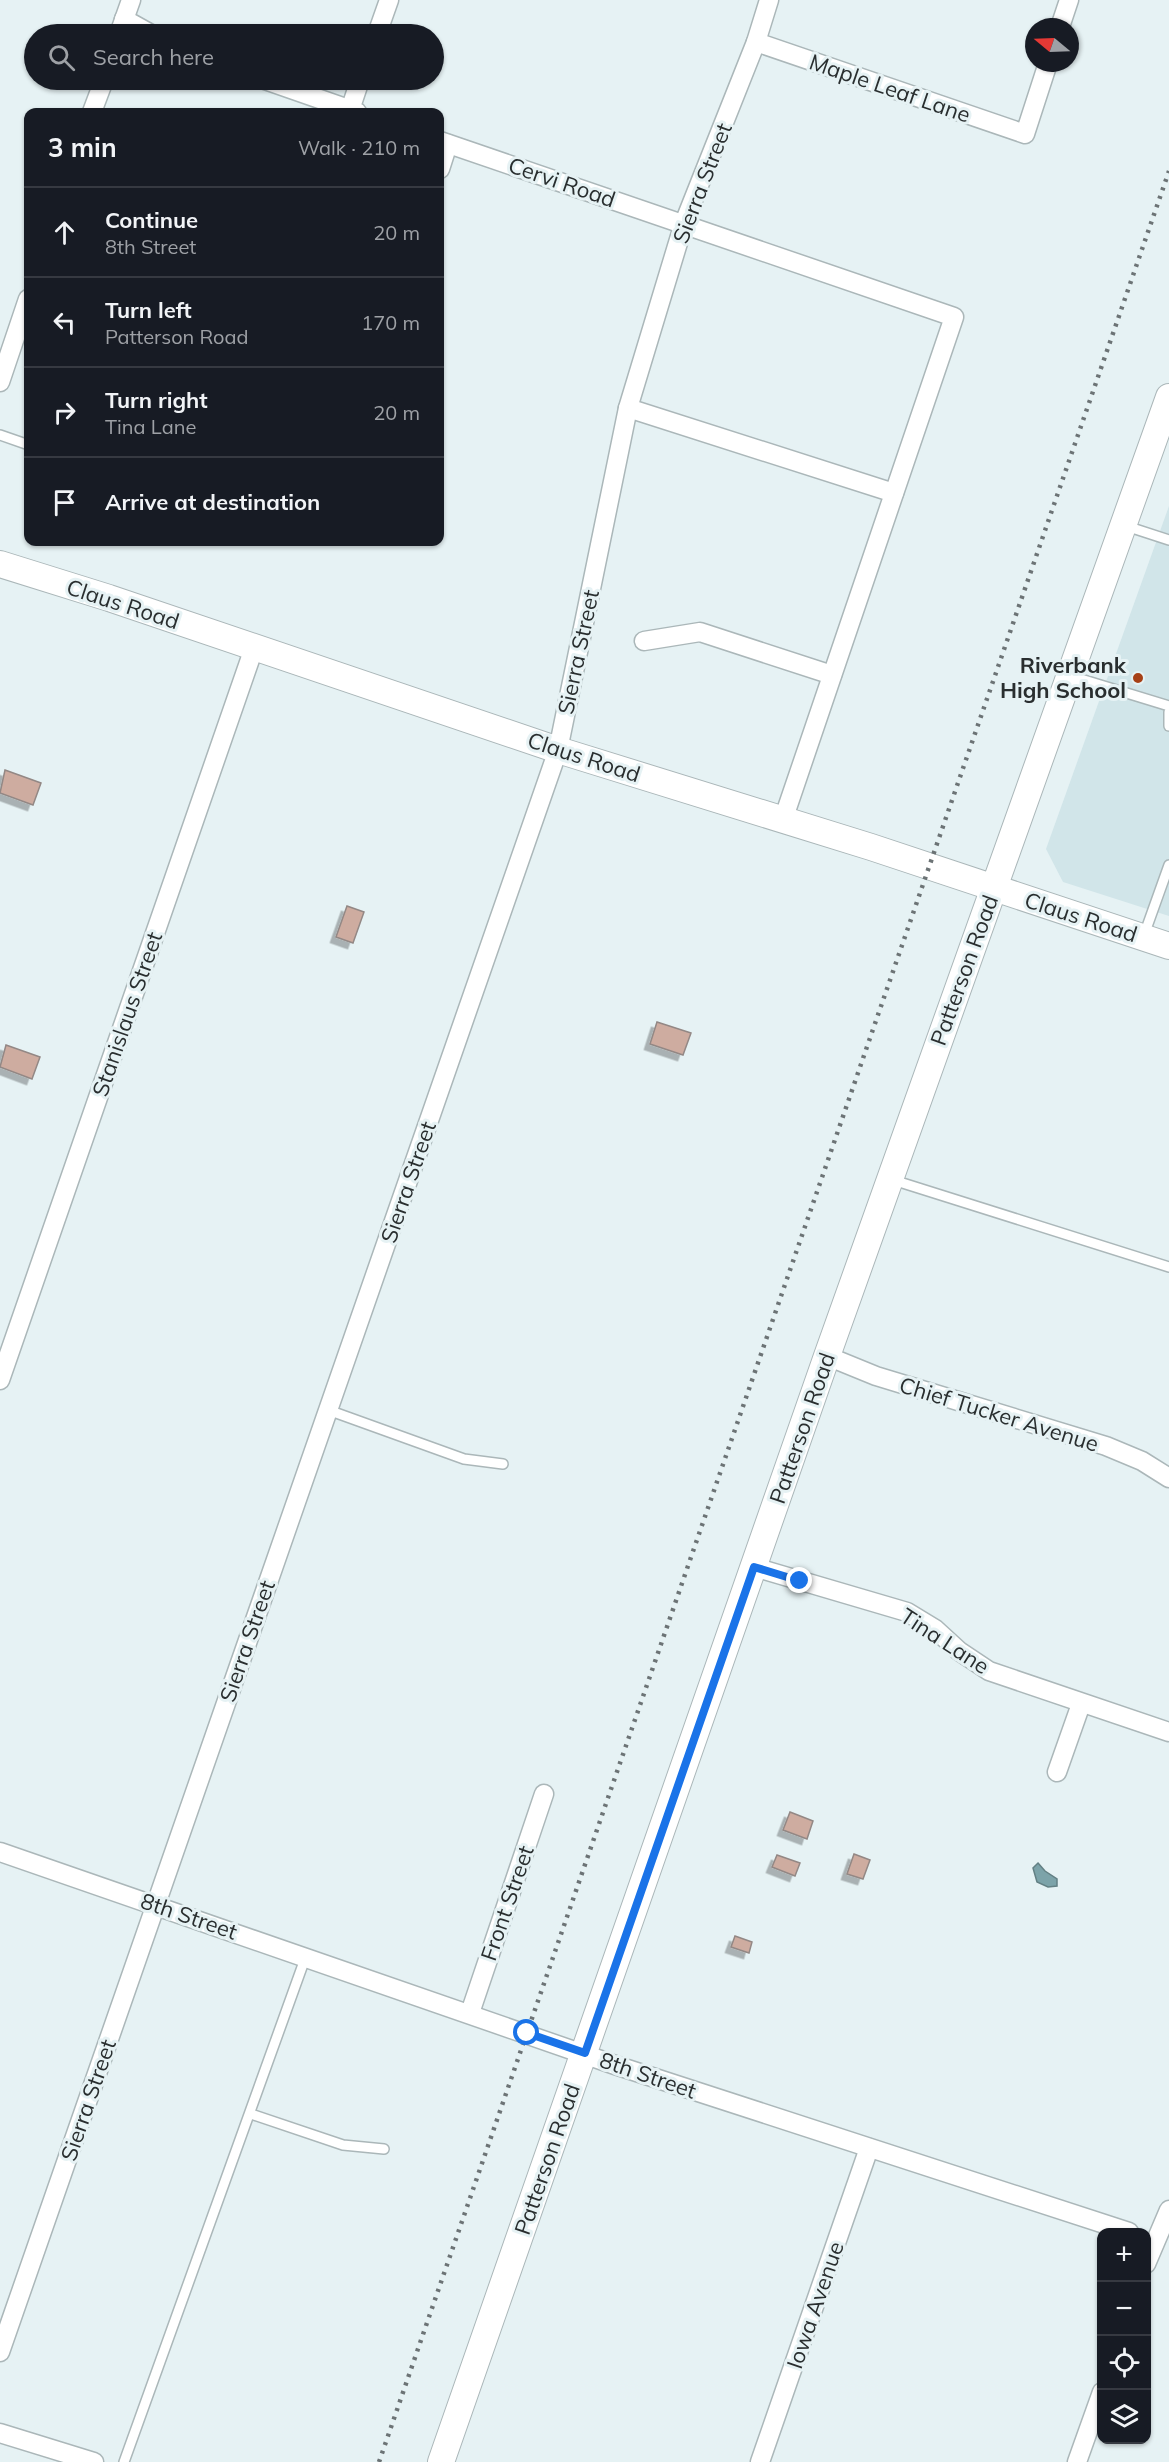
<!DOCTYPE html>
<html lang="en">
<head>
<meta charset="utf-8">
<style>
	body { margin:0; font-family:Mulish,sans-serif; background:#20242c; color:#f1f3f6 }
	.controls { position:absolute; right:18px; bottom:18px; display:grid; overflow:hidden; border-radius:12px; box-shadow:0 2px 4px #0004 }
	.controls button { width:54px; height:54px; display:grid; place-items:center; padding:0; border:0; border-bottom:2px solid #363941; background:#171b24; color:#f1f3f6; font:30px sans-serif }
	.compass { position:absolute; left:1025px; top:18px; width:54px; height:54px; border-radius:50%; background:#171b24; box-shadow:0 2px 4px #0004; rotate:289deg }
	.stop { position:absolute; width:18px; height:18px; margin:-14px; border:4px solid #1a73e8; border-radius:50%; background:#fff }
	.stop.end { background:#1a73e8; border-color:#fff; box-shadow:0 2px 6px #0008 }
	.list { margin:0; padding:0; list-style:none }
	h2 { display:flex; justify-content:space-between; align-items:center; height:78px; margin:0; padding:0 24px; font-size:26px }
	h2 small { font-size:20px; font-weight:400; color:#9ea1a6 }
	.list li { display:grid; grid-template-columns:39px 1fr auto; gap:18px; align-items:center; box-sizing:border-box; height:90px; padding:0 24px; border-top:2px solid #363941 }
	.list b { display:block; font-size:22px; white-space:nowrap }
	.list p { margin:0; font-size:20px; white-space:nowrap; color:#9ea1a6 }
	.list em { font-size:20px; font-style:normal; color:#9ea1a6 }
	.icon { flex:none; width:33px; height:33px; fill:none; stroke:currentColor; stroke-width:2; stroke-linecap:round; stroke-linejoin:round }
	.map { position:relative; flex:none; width:1169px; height:2462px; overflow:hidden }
	.search { position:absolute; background:#171b24; box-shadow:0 2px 4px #0004; left:24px; top:24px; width:420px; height:66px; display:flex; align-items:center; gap:15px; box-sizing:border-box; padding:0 21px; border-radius:33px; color:#9ea1a6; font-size:22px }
	.panel { position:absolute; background:#171b24; box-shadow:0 2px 4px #0004; left:24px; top:108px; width:420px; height:438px; border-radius:12px }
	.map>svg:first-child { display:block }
	.built { fill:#d1e5e9 }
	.water { fill:#7ca3a9; stroke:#638084; stroke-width:1.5 }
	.building { fill:#ceaca0; stroke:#938885; stroke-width:1.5; filter:url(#shadow) }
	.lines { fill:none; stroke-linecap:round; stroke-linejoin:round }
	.service-casing { stroke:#abb7b9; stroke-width:12 }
	.minor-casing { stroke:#abb7b9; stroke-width:21 }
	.secondary-casing { stroke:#abb7b9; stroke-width:28 }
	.service { stroke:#fff; stroke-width:9 }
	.minor { stroke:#fff; stroke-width:18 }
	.secondary { stroke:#fff; stroke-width:26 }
	.rail { stroke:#6c7375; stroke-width:4.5; stroke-dasharray:3 6; stroke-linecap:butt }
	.route { stroke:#1a73e8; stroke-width:8 }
	.poi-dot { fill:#a64016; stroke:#e6f2f4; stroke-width:2 }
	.labels { text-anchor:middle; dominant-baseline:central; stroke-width:6; stroke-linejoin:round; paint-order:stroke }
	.street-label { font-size:22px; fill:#292e2f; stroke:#e6f2f4 }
	.poi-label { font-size:22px; font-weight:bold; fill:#292e2f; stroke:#e6f2f4; text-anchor:end }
</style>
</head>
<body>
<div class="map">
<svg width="1169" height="2462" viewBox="0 0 1169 2462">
	<defs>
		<filter id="shadow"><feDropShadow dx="-5.5" dy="5.5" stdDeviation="0" flood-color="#0004"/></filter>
	</defs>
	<rect width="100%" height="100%" fill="#e6f2f4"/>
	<polygon class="built" points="1169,506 1169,916 1063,882 1046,849"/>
	<polygon class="water" points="1038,1863 1045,1871 1057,1879 1057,1886 1048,1887 1037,1882 1033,1868"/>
	<g class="building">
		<polygon points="5,770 41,783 33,805 0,793"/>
		<polygon points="347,906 364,912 353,943 336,937"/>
		<polygon points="657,1022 691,1033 683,1055 650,1044"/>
		<polygon points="6,1045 40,1057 32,1079 0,1067"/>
		<polygon points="790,1812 813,1821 807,1839 783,1830"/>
		<polygon points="854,1854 870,1860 863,1879 847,1874"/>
		<polygon points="777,1855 800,1863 795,1876 772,1867"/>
		<polygon points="735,1936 752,1942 749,1953 731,1947"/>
	</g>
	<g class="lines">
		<g class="service-casing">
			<g id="service">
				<polyline points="0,435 26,444"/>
				<polyline points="1126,526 1169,540"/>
				<polyline points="1071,676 1169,706"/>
				<polyline points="1169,712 1169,726"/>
				<polyline points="1144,935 1169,865"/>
				<polyline points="893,1180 1169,1267"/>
				<polyline points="328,1410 464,1459 503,1464"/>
				<polyline points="251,2114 343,2145 384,2149"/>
				<polyline points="124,2462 306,1956"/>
			</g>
		</g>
		<g class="minor-casing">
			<g id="minor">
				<polyline points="124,19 151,34"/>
				<polyline points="1060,27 1069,0"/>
				<polyline points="119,34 131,0"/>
				<polyline points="377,34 389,0"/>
				<polyline points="756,42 1025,134 1048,63"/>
				<polyline points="265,80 357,112"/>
				<polyline points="350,110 360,80"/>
				<polyline points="92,112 104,80"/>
				<polyline points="440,141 954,317 783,820"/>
				<polyline points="440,169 448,144"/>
				<polyline points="0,382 28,299"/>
				<polyline points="628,408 894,493"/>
				<polyline points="644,641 700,632 832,675"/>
				<polyline points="827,1356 876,1376 1106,1446 1142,1461 1169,1478"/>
				<polyline points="0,1380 254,648"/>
				<polyline points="754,1567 907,1612 935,1629 959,1651 989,1671 1169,1732"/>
				<polyline points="1057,1772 1081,1704"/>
				<polyline points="0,1852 615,2065 1129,2232"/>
				<polyline points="470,2013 544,1794"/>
				<polyline points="1146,2264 1169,2210"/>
				<polyline points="0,2352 558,750 628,408 684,223 756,42 769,0"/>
				<polyline points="0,2433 94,2462"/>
				<polyline points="760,2462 869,2148"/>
				<polyline points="1077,2462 1102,2392"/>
			</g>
		</g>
		<g class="secondary-casing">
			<g id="secondary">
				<polyline points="0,564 109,598 558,750 871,847 1169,946"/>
				<polyline points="441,2462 827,1356 1169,397"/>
			</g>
		</g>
		<use href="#service" class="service"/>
		<use href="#minor" class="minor"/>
		<use href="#secondary" class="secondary"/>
		<polyline class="rail" points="379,2462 1169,171"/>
	</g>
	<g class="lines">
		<polyline class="route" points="527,2033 585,2053 754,1567 800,1581"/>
	</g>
	<circle class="poi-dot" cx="1138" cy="678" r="6"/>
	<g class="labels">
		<g class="street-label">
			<text transform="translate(890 88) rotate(19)">Maple Leaf Lane</text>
			<text transform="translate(562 182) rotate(19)">Cervi Road</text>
			<text transform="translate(702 183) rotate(-69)">Sierra Street</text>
			<text transform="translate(123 604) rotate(18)">Claus Road</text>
			<text transform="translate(578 652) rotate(-78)">Sierra Street</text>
			<text transform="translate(584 757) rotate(18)">Claus Road</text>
			<text transform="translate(1081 917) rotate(18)">Claus Road</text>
			<text transform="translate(964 970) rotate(-70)">Patterson Road</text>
			<text transform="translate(127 1014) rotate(-71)">Stanislaus Street</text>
			<text transform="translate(408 1182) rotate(-71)">Sierra Street</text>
			<text transform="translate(999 1414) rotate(17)">Chief Tucker Avenue</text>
			<text transform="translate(802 1428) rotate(-71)">Patterson Road</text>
			<text transform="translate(247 1641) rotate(-71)">Sierra Street</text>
			<text transform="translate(945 1641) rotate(33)">Tina Lane</text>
			<text transform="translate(507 1903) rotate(-71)">Front Street</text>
			<text transform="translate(189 1916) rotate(19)">8th Street</text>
			<text transform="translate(648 2075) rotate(19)">8th Street</text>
			<text transform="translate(88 2100) rotate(-71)">Sierra Street</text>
			<text transform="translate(547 2159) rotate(-71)">Patterson Road</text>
			<text transform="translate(815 2305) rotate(-71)">Iowa Avenue</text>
		</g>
		<g class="poi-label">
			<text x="1126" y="665">Riverbank<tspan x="1126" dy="25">High School</tspan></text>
		</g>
	</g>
</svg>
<div class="controls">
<button>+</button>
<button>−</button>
<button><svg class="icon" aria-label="locate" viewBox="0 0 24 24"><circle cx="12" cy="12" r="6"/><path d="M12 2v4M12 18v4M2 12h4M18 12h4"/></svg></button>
<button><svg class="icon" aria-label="layers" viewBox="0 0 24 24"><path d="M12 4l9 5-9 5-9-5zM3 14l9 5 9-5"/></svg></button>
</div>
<svg class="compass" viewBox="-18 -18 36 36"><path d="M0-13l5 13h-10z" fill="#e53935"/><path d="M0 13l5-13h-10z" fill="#9ea1a6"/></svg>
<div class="stop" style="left:527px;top:2033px"></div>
<div class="stop end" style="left:800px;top:1581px"></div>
<div class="search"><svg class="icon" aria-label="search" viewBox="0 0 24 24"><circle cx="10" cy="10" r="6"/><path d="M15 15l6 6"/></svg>Search here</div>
<section class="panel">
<h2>3 min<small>Walk · 210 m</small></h2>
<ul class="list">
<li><svg class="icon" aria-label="ahead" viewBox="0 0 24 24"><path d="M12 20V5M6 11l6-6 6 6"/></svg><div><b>Continue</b><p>8th Street</p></div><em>20 m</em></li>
<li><svg class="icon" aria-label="left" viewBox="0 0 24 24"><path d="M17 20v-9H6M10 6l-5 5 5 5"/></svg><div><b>Turn left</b><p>Patterson Road</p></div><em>170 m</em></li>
<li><svg class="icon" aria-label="right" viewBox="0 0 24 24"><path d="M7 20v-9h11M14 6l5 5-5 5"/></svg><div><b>Turn right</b><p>Tina Lane</p></div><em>20 m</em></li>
<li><svg class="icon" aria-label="arrive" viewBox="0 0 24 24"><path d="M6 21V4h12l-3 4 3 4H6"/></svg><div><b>Arrive at destination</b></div></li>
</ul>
</section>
</div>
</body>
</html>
